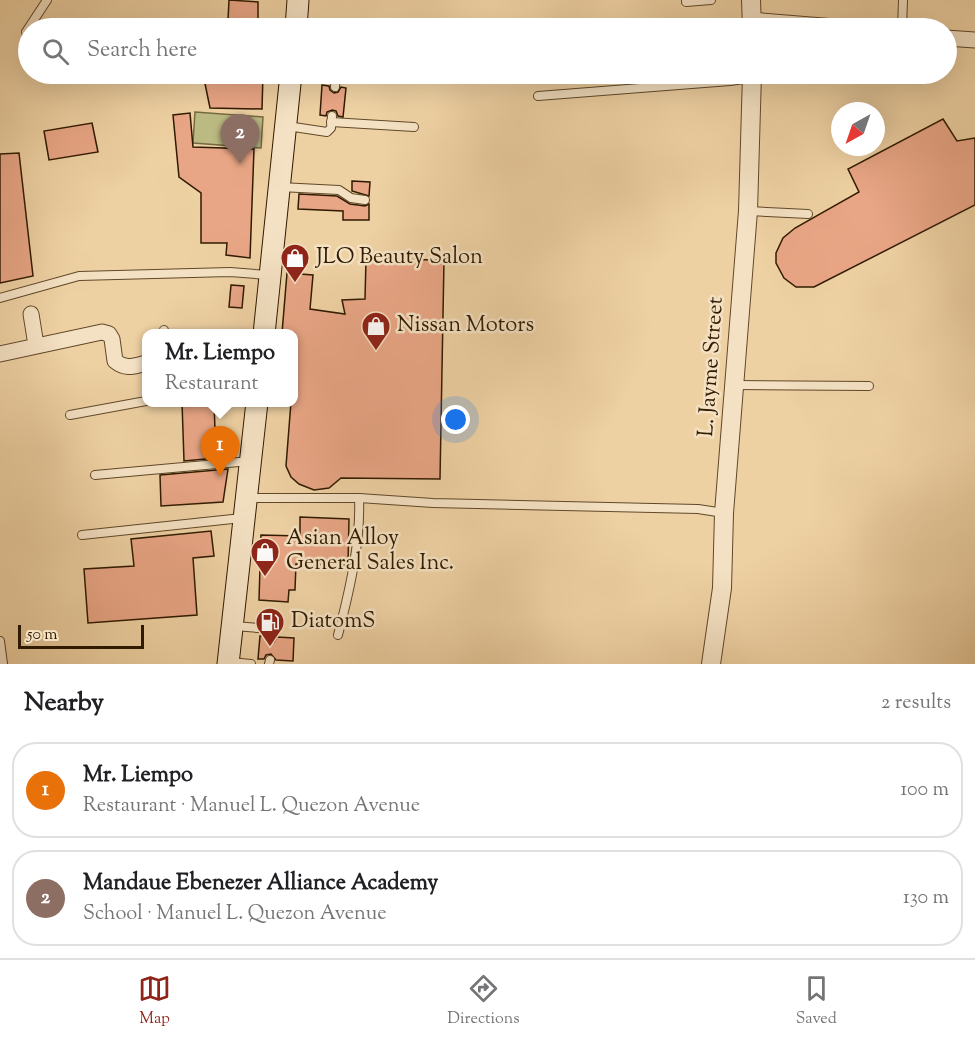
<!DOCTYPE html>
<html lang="en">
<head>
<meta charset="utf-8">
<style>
	body { margin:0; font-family:"Sorts Mill Goudy",serif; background:#f6f6f6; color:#202124 }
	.compass { position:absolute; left:831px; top:102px; width:54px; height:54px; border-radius:50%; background:#fff; box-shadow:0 6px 24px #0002; rotate:220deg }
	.scale { position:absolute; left:18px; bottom:15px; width:126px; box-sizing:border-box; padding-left:6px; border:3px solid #311b00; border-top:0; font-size:16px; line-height:21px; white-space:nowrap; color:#311b00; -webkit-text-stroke:4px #f4e1c3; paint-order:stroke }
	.you { position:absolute; left:456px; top:420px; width:21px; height:21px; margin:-15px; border:4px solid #fff; border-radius:50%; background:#1a73e8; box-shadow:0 0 0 9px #1a73e833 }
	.badge { display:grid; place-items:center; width:39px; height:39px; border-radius:50%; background:#8f2418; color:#fff; font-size:20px; font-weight:700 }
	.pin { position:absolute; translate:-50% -50px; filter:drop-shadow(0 2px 3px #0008) }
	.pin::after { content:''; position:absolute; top:32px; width:21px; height:18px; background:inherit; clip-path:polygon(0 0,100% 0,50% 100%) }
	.popup { position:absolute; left:142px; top:329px; width:156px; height:78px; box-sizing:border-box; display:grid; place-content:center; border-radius:12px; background:#fff; filter:drop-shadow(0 2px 4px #0005); font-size:20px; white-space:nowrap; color:#757577 }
	.popup b { font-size:22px; color:#202124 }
	.popup::after { content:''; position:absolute; left:50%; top:100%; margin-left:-12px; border:12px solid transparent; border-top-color:#fff }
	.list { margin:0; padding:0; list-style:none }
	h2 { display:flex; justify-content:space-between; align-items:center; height:78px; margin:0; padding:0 24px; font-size:26px }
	h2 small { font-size:20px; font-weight:400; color:#757577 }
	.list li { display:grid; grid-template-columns:39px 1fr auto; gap:18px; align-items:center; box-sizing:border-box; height:96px; margin:0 12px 12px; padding:0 12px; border:2px solid #e0e0e0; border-radius:24px }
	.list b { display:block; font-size:22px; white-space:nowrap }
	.list p { margin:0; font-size:20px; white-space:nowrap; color:#757577 }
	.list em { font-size:20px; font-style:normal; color:#757577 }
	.icon { flex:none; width:33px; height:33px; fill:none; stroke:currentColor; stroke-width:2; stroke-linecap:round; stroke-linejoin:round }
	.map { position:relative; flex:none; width:975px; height:664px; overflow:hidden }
	.search { position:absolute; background:#fff; box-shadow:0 6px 24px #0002; left:18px; right:18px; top:18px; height:66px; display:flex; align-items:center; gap:15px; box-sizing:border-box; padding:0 21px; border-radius:33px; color:#757577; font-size:22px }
	.sheet { height:294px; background:#fff }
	nav { display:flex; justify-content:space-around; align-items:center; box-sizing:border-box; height:84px; border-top:2px solid #e0e0e0; background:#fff; font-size:16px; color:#757577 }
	nav a { display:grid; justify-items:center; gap:3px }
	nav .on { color:#8f2418 }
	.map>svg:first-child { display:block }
	.green { fill:#bcba83; stroke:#766a42; stroke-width:1.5 }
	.building { fill:#e9a686; stroke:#311b00; stroke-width:1.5 }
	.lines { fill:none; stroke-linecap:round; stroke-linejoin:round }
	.service-casing { stroke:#604829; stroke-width:10 }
	.minor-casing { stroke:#604829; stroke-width:17 }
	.tertiary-casing { stroke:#604829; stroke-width:20 }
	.secondary-casing { stroke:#311b00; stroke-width:23 }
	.service { stroke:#f4e1c3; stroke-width:8 }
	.minor { stroke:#f4e1c3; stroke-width:15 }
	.tertiary { stroke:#f4e1c3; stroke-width:18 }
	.secondary { stroke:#f4e1c3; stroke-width:21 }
	.labels { text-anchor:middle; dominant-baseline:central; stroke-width:5; stroke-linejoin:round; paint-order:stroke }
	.poi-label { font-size:22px; fill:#311b00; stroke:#f4e1c3; text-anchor:start }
	.street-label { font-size:22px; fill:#311b00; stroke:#f4e1c3 }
</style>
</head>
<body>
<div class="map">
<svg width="975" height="664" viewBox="0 0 975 664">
	<rect width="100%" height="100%" fill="#eed1a3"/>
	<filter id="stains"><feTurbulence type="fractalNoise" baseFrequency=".00333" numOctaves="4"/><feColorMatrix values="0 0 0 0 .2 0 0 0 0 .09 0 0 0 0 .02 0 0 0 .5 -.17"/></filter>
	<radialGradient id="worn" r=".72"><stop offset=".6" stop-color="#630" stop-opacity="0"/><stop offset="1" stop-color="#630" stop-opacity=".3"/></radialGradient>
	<polygon class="green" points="195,112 263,117 261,148 193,143"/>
	<g class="building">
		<polygon points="229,0 258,2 258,21 228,20"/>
		<polygon points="203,74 263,74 262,109 210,108"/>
		<polygon points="322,85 329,86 330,90 334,93 338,92 341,87 346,88 343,117 338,116 336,111 332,110 327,112 326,116 320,115"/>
		<polygon points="190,113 193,147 254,149 250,258 226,255 227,243 201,243 201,193 179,177 173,115"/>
		<polygon points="943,119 957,141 975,138 975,205 814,287 796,287 784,278 776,263 776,253 783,238 795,228 859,192 848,169"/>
		<polygon points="92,123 98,152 49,160 44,131"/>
		<polygon points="19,153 33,276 0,283 0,154"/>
		<polygon points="352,181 370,182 369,196 352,191"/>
		<polygon points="299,194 337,196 350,204 365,206 369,204 369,220 343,220 343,211 298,209"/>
		<polygon points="366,259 444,260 440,479 341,478 329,488 314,490 299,484 291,477 286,466 291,402 294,402 294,333 282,333 287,273 313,275 310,309 345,314 342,300 365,299"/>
		<polygon points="231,285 244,286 242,308 229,307"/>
		<polygon points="182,402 214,402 216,458 184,461"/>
		<polygon points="228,469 223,502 161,506 160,475"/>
		<polygon points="300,517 349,519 348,565 296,564 295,590 289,590 288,602 259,600 261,535 300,536"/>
		<polygon points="211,531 214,556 193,558 197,615 88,623 84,569 134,566 131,539"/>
		<polygon points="260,636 265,636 266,640 270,643 274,642 277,637 294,638 293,661 276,660 271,654 266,655 264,659 258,659"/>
	</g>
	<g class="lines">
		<g class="service-casing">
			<g id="service">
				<polyline points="686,0 686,2 711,0"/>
				<polyline points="902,28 903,0"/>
				<polyline points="26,32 47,0"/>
				<polyline points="303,74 332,75 336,77 335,87"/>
				<polyline points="538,96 730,81 751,78"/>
				<polyline points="331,122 414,127"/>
				<polyline points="287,126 327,132 331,128 332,116"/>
				<polyline points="280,187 339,190 351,198 365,200"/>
				<polyline points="749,211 808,214"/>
				<polyline points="0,298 79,276 230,272 268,275"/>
				<polyline points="164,330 165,334"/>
				<polyline points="736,385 869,386"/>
				<polyline points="70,415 146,401"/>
				<polyline points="95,475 250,461"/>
				<polyline points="249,498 359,498 433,503 698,509 724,513"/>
				<polyline points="82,535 242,518"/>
				<polyline points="235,626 269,629 271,630 271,637"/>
				<path d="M338 635C349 593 361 542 359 498"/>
				<polyline points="0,641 3,664"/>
				<polyline points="230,662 251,664"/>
				<polyline points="269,664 270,660"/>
			</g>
		</g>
		<g class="minor-casing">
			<g id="minor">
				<polyline points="751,20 847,28"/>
				<polyline points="946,38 975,40"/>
				<polyline points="31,314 36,345"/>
				<path d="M0 354 102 332 109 334 112 339 115 361C126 370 134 366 146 363"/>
			</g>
		</g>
		<g class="tertiary-casing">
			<g id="tertiary">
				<polyline points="751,0 752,28"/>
				<polyline points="711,664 722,588 724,513 748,211 752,74"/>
			</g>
		</g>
		<g class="secondary-casing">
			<g id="secondary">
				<polyline points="296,28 298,0"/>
				<polyline points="264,334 291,74"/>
				<polyline points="228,664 257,402"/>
			</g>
		</g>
		<use href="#service" class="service"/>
		<use href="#minor" class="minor"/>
		<use href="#tertiary" class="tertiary"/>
		<use href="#secondary" class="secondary"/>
	</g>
	<defs>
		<g id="shop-pin" transform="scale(1.5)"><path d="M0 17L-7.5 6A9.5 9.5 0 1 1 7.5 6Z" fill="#8f2418" stroke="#f4e1c3"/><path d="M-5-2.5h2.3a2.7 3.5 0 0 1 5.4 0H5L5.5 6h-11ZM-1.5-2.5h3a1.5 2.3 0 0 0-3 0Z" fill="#fff"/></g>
		<g id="fuel-pin" transform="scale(1.5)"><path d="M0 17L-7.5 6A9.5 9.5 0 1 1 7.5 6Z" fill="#8f2418" stroke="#f4e1c3"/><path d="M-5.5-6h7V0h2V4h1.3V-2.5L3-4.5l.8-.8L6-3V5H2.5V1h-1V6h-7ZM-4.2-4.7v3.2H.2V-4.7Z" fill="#fff"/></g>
	</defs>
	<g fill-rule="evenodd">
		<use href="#shop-pin" x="295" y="258"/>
		<use href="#shop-pin" x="376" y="326"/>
		<use href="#shop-pin" x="265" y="552"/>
		<use href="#fuel-pin" x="270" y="622"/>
	</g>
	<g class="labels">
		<g class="poi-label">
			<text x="316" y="258">JLO Beauty Salon</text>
			<text x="397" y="326">Nissan Motors</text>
			<text x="286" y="539">Asian Alloy<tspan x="286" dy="25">General Sales Inc.</tspan></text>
			<text x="291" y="622">DiatomS</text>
		</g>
		<g class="street-label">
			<text transform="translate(712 367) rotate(-86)">L. Jayme Street</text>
		</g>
	</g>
	<rect width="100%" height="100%" filter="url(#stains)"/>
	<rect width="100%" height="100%" fill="url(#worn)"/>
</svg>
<svg class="compass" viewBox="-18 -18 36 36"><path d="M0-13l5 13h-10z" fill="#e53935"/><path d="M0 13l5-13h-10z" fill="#757577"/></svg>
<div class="scale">50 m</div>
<div class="you"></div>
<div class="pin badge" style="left:220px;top:476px;background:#e8710a">1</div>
<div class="popup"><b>Mr. Liempo</b>Restaurant</div>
<div class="pin badge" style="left:240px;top:164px;background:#8d6e63">2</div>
<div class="search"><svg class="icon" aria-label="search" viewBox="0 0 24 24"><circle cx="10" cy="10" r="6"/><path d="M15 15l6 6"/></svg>Search here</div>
</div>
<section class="sheet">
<h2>Nearby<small>2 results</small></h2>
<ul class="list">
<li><span class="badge" style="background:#e8710a">1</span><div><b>Mr. Liempo</b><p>Restaurant · Manuel L. Quezon Avenue</p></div><em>100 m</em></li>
<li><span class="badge" style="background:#8d6e63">2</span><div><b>Mandaue Ebenezer Alliance Academy</b><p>School · Manuel L. Quezon Avenue</p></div><em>130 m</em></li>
</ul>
</section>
<nav>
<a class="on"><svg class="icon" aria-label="map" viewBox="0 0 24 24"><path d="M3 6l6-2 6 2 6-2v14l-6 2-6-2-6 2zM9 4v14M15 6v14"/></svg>Map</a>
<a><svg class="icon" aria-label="directions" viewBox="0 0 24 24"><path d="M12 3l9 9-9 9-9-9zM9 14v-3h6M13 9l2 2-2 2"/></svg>Directions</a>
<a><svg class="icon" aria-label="saved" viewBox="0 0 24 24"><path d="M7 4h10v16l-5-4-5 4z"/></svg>Saved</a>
</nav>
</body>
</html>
